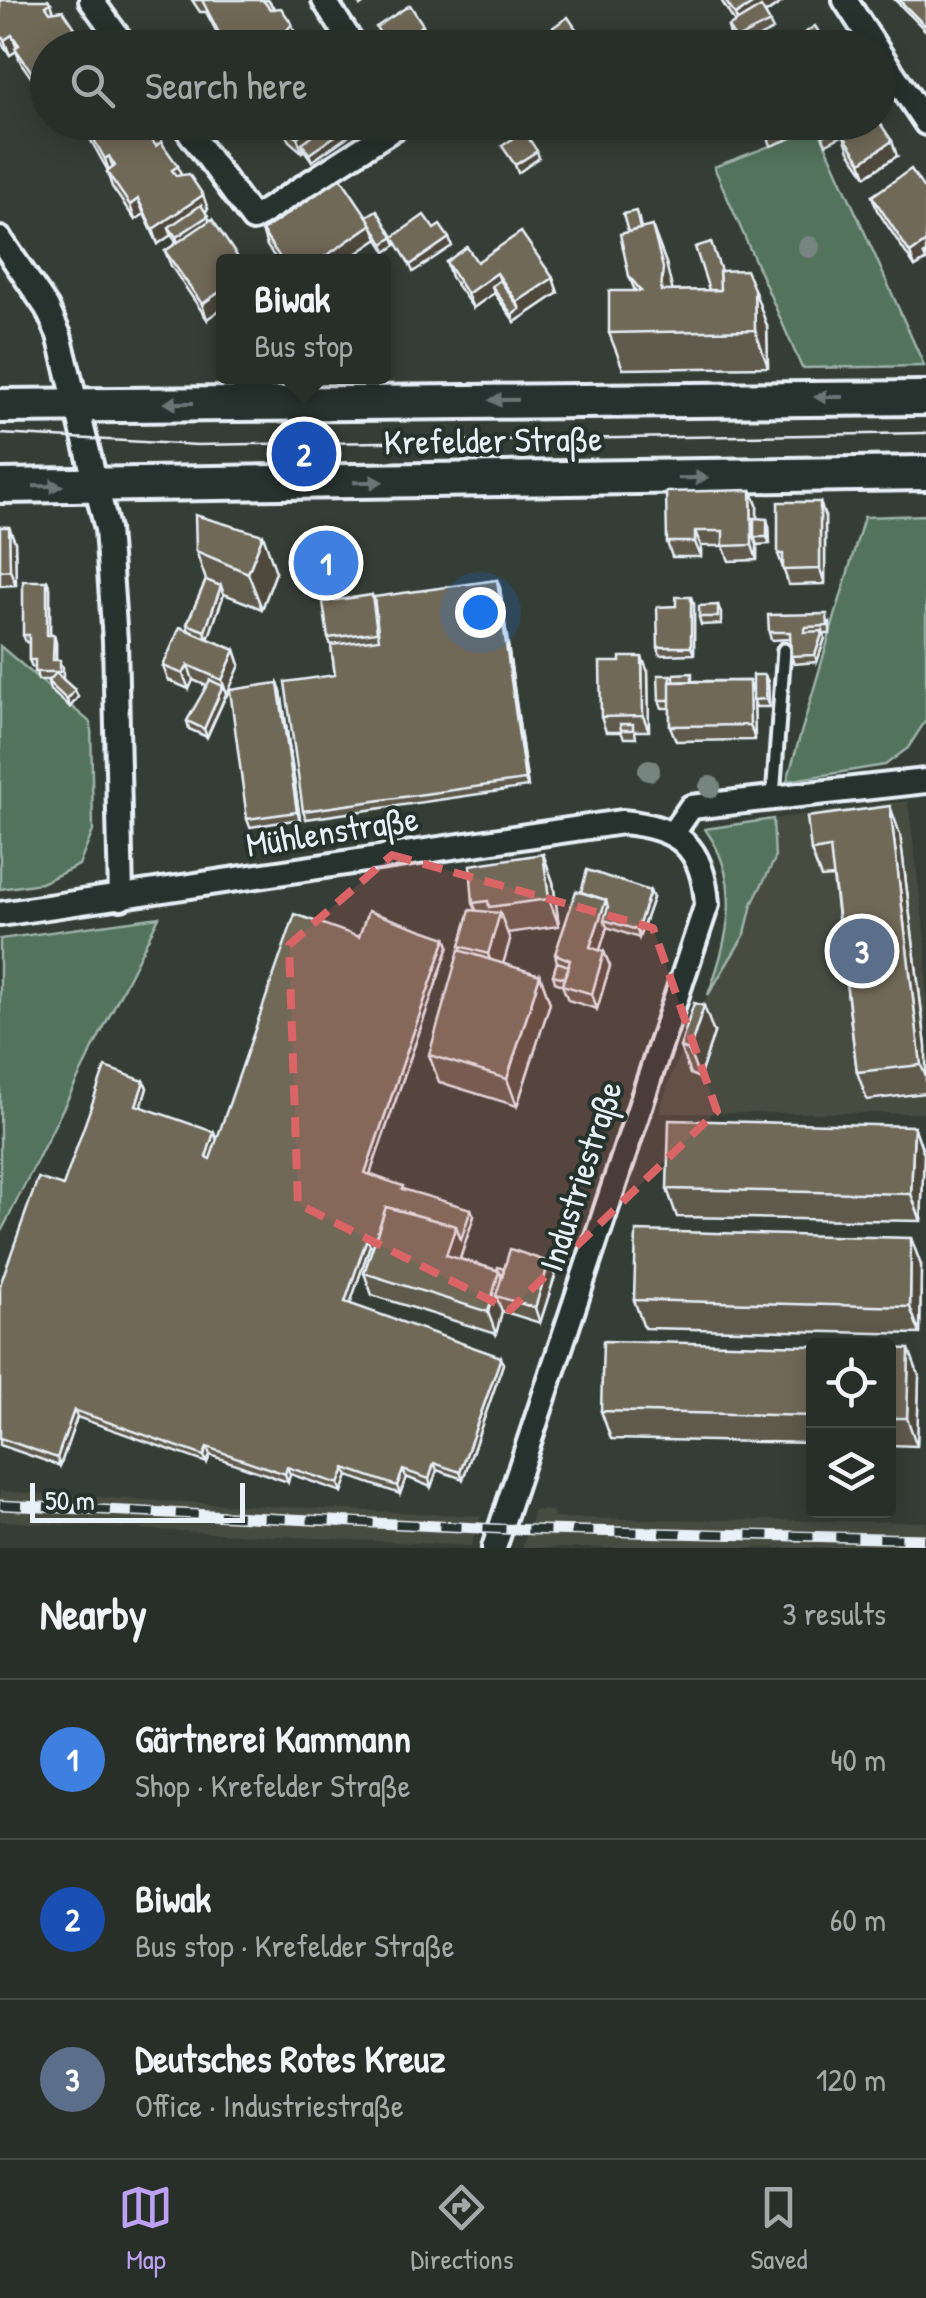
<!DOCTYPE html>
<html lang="en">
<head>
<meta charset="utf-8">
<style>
	body { margin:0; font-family:"Patrick Hand",sans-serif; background:#343a34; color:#f1f3f6 }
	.controls { position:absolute; right:30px; bottom:30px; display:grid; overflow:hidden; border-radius:10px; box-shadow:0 5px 25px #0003 }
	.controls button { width:90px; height:90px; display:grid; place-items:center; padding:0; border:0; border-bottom:2px solid #444a45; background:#282e28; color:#f1f3f6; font:50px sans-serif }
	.scale { position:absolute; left:30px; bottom:25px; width:215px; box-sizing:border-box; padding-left:10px; border:5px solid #e8f1f8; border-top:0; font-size:28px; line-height:35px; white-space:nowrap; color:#e8f1f8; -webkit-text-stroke:8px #26332d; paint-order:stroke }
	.you { position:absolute; left:480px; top:612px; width:35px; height:35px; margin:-25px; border:8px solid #fff; border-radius:50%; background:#1a73e8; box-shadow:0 0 0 15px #1a73e833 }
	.badge { display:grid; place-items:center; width:65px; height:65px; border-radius:50%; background:#bca0f2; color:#fff; font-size:32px; font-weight:700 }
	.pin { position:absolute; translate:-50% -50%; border:5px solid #fff; box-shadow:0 2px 10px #0006 }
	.popup { position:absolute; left:216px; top:254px; width:175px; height:130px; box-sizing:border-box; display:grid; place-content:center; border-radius:10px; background:#282e28; filter:drop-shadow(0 2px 8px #0005); font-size:32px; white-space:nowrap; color:#a5a8a8 }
	.popup b { font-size:38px; color:#f1f3f6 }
	.popup::after { content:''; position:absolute; left:50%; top:100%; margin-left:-20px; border:20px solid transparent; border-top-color:#282e28 }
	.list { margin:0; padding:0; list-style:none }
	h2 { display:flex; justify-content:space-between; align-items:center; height:130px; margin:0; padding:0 40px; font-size:42px }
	h2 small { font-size:32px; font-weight:400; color:#a5a8a8 }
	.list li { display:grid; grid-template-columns:65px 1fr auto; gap:30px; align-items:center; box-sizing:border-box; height:160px; padding:0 40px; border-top:2px solid #444a45 }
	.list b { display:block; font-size:38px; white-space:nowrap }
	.list p { margin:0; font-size:32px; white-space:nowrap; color:#a5a8a8 }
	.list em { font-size:32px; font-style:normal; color:#a5a8a8 }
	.icon { flex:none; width:55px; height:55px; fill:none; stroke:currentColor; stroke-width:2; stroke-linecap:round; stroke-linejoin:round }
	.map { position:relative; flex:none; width:926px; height:1548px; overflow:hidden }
	.search { position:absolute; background:#282e28; box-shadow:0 5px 25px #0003; left:30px; right:30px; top:30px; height:110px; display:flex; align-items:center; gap:25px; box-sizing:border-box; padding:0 35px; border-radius:55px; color:#a5a8a8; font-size:38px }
	.sheet { height:610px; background:#282e28 }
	nav { display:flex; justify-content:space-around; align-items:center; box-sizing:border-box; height:140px; border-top:2px solid #444a45; background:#282e28; font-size:28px; color:#a5a8a8 }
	nav a { display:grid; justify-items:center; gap:5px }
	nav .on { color:#bca0f2 }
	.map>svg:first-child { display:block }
	.built { fill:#474b40 }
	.green { fill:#52735c; stroke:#9db2aa; stroke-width:2.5 }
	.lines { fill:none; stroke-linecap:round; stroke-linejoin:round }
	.lane-casing { stroke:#e8f1f8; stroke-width:19 }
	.street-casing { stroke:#e8f1f8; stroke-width:30 }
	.secondary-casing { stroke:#e8f1f8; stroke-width:40 }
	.lane { stroke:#26332d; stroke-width:11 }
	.street { stroke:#26332d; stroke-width:22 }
	.secondary { stroke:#26332d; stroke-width:32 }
	.tram { stroke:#e8f1f8; stroke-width:2.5 }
	.rail-casing { stroke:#e8f1f8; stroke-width:11 }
	.rail { stroke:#26332d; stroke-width:8; stroke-dasharray:22; stroke-linecap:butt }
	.tree { fill:#76857f }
	.wall { fill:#615a4d; stroke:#e8f1f8; stroke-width:2.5 }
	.shaded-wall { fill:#4f4a3e; stroke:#e8f1f8; stroke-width:2.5 }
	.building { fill:#716959; stroke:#e8f1f8; stroke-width:2.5 }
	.oneway { fill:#6a7674 }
	.marked { fill:#db6466; fill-opacity:0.2; stroke:#db6466; stroke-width:8; stroke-dasharray:20 12; stroke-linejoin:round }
	.labels { text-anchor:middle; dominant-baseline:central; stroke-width:8; stroke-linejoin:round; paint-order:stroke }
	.street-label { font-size:35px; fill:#e8f1f8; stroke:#26332d }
</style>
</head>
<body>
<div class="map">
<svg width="926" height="1548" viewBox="0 0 926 1548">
	<rect width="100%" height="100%" fill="#353e36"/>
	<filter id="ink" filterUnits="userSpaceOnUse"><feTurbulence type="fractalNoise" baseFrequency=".01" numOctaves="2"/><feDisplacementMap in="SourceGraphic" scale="20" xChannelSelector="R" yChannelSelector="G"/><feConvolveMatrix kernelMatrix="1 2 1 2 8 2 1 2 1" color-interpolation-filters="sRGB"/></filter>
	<g filter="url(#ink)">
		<g class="built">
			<polygon points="908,801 926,945 926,1113 659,1113 676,1062 708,995 745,934 752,904 774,859 773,819"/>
			<polygon points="0,1491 160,1501 481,1516 471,1546 80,1526 0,1521"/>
			<polygon points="534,1510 553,1511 554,1518 926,1522 926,1548 522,1548"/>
		</g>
		<g class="green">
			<polygon points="818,128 923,363 924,366 802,368 714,167"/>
			<polygon points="926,515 926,720 908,748 885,765 787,781 864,517"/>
			<polygon points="0,646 91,723 93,831 79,865 41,883 0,889"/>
			<path d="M773 819 775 859 752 904 745 934 708 995C729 938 743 881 705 829Z"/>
			<polygon points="159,917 0,1234 0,939"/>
		</g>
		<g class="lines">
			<g class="lane-casing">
				<polyline id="lane" points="773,797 784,650"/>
			</g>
			<g class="street-casing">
				<g id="street">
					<polyline points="91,0 126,48"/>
					<polyline points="324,0 355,48"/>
					<polyline points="845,0 876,48"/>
					<polyline points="878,51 926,123"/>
					<polyline points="182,122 253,219 404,122"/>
					<polyline points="0,239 47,308 59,335 107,529 115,641 121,898"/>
					<polyline points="673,833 691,807 926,781"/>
					<path d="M0 914 622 822C679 827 703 846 707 904L494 1548"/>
				</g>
			</g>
			<g class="secondary-casing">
				<g id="secondary">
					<polyline points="0,406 926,398"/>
					<polyline points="0,486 926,473"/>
				</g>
			</g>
			<use href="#lane" class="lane"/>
			<use href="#street" class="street"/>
			<use href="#secondary" class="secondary"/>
			<polyline class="tram" points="0,434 197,445 926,433"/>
			<g class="rail-casing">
				<polyline id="rail" points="0,1505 501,1529 926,1539"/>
			</g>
			<use href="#rail" class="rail"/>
		</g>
		<g class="tree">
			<circle cx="809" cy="247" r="11"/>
			<circle cx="649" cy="770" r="11"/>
			<circle cx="710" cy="787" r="11"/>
		</g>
		<g class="wall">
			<polygon points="0,0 51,3 54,12 84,41 87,48 48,48 48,93 44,96 21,63 16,51 10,55 0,41"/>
			<polygon points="192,0 268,0 297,38 295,41 300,48 225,48 206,12 200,12"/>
			<polygon points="721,0 785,0 765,14 773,30 739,47 730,35 728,27 735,23"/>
			<polygon points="895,0 926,0 926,31"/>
			<polygon points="67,122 153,122 158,129 163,145 181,175 208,209 205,212 209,221 207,319 171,266 165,251 177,243 171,235 158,244 144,214 135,220 112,187 107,172 108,171 85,130 77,136"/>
			<polygon points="279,122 349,122 354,132 312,161 304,150 302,152 289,141"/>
			<polygon points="763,122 811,122 814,129 771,146"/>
			<polygon points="842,122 846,134 826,144 817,123"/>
			<polygon points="844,136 897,156 866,176 849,151"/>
			<polygon points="926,192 926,261 915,267 877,210 872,196"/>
			<polygon points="367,216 393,237 396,245 386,252 378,239 344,262 278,262 267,246 262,231"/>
			<polygon points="639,219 641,229 652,226 666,263 672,291 709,290 721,271 767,326 768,367 623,369 609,333 635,291 629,276 628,232"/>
			<polygon points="446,262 477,262 553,278 558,293 515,322 494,293 473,308 451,277"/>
			<polygon points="751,490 757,505 757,518 769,526 770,544 757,545 757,560 729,561 723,546 701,546 701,557 672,557 667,542"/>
			<polygon points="825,517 825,584 789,585 778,554"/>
			<polygon points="0,527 9,527 15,542 16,585 0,586"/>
			<polygon points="196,551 276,572 262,609 224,594 208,639 235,650 240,665 207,737 189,729 187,721 207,686 193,680 189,689 168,680 163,666 189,631 187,624 206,580"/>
			<polygon points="497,580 500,588 528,787 306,819 303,811 335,675 331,645 328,638 372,595 374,602"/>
			<polygon points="47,581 50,588 50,635 54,635 56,643 56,660 63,667 63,679 78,697 70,707 50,690 48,682 50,680 38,680 35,667 32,667 29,660 29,643 26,642 23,635"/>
			<polygon points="694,605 694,654 660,655 658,647"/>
			<polygon points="718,605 721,613 721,624 701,625 699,617"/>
			<polygon points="830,622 830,634 824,634 825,638 817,662 794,664 791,656 790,639 771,640 769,632"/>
			<polygon points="648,672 649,731 635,731 636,738 624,738 621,732 606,732 601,717"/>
			<polygon points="695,681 749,681 753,693 768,682 769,707 756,707 754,702 755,740 676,741 670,726 670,708 662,708 659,700"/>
			<polygon points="278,683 281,691 300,819 250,827 247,819"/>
			<polygon points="900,834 926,1047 926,1093 867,1100 857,1072 833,877 821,878 811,851"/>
			<polygon points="543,854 553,882 559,926 507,933 510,940 503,964 540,975 550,1003 517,1106 439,1082 429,1055 462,951 460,946 476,910 473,903"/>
			<polygon points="581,892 653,898 639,938 607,927 600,950 604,952 610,966 597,1009 568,1000 562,985 555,982 553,975 557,962 555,954"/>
			<polygon points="359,937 446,938 449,946 370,1174 405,1190 474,1216 460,1259 497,1270 504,1269 555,1276 540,1323 502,1311 496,1334 372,1295 364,1273 373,1246 370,1245 350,1304 503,1364 463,1479 437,1470 431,1487 406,1477 400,1494 348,1476 342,1492 290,1474 288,1482 210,1455 207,1463 77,1417 60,1466 0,1445 0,1285 63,1186 144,1081 147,1088 141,1107 217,1139"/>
			<polygon points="714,1033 699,1078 690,1074 680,1047"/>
			<polygon points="914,1126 924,1154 921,1221 677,1217 667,1189"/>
			<polygon points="921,1265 920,1334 644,1328 634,1300"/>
			<polygon points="814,1346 814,1443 611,1439 601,1411"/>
			<polygon points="888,1348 919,1376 917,1446 888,1445"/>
		</g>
		<g class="shaded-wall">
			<polygon points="358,0 369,0 360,6"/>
			<polygon points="758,0 785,0 740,30 735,15"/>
			<polygon points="292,24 297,38 292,45 285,32"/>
			<polygon points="423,25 426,33 404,48 390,48"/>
			<polygon points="12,35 18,50 10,55 4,40"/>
			<polygon points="46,76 48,93 44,96 38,81"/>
			<polygon points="72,122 83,122 85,130 77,136"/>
			<polygon points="318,122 345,122 302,143 304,150 302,152 297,137"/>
			<polygon points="351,125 354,132 312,161 309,154"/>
			<polygon points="158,129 163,144 157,154 151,139"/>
			<polygon points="892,141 897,156 866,176 861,162"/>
			<polygon points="537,151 539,158 518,173 515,165"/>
			<polygon points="109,156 114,171 110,174 105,159"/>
			<polygon points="178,166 183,181 178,185 172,170"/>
			<polygon points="203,195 208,209 173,234 169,227 171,235 158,244 153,229"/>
			<polygon points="138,199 144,214 135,220 130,205"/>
			<polygon points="208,216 210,223 179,245 176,237"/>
			<polygon points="372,224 378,239 344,262 317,262"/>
			<polygon points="652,226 666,263 676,305 661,291"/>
			<polygon points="393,237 396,245 386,252 383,244"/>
			<polygon points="449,238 452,246 413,272 410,265"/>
			<polygon points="926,242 926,258 923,253 926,260 915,267 910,253"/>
			<polygon points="497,273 503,288 492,286 494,293 473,308 467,294"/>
			<polygon points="553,278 558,293 515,322 512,315 520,309 517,302"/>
			<polygon points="224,289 224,307 207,319 202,304"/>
			<polygon points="754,289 767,326 768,367 755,330"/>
			<polygon points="751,490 757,505 757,537 754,537 757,545 757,560 752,545"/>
			<polygon points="820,502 825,517 825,584 820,569"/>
			<polygon points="767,519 769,526 770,544 767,537"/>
			<polygon points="9,527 15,542 16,585 10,570"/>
			<polygon points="695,531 701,546 701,557 695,542"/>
			<polygon points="263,535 276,572 262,609 248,573"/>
			<polygon points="497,580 500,588 528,787 525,780"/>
			<polygon points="47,581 50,588 50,643 47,635"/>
			<polygon points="221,586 224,594 208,639 205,631"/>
			<polygon points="691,597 694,605 694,654 691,647"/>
			<polygon points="823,631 825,638 817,662 815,655"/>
			<polygon points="54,635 56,643 56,667 53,660"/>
			<polygon points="235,650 240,665 227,695 222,680"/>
			<polygon points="642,657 648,672 649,731 643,716"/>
			<polygon points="188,665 193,680 189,689 183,674"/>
			<polygon points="765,675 768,682 769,707 766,699"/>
			<polygon points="749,681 754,696 755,740 750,725"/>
			<polygon points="278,683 281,691 300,819 297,812"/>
			<polygon points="223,686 226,694 207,737 204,729"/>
			<polygon points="75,690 78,697 70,707 67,700"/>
			<polygon points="890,806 900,834 926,1047 926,1077 921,1065"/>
			<polygon points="543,854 553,882 559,926 549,899"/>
			<polygon points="650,891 653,898 639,938 637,930"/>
			<polygon points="606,900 611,915 604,920 607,927 596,962 590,947"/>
			<polygon points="500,913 510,940 498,981 488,954"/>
			<polygon points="446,938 449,946 368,1180 365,1173"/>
			<polygon points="604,952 610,966 597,1009 592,994"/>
			<polygon points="540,975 550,1003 517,1106 507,1079"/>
			<polygon points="704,1006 714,1033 699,1078 689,1051"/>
			<polygon points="144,1081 147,1088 139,1113 136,1105"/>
			<polygon points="914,1126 924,1154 921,1221 911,1194"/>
			<polygon points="214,1132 217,1140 209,1165 206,1157"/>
			<polygon points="471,1209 474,1216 454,1276 446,1255 456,1226"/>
			<polygon points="367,1238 370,1245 348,1310 345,1302"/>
			<polygon points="911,1238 921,1265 920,1334 910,1307"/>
			<polygon points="549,1262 555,1276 540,1323 535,1308"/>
			<polygon points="499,1271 503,1281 496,1296 502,1311 496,1334 488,1312"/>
			<polygon points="909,1349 919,1376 917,1446 907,1418"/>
			<polygon points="501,1357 503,1364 463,1479 460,1472"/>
			<polygon points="74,1410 77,1417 60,1466 57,1458"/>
			<polygon points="207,1447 210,1455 207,1463 204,1456"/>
			<polygon points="434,1463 437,1470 431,1487 429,1479"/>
			<polygon points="287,1467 290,1474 288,1482 285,1474"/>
			<polygon points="345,1468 348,1476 342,1492 339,1484"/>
			<polygon points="403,1470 406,1477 400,1494 397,1486"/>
		</g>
		<g class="building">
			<polygon points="0,0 48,0 51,3 46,6 50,12 63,10 84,41 79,45 80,48 48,48 48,78 46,76 38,81 15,48 19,45 12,35 4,40 0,34"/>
			<polygon points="202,0 263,0 270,9 281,8 292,24 285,32 296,48 233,48 218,31"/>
			<polygon points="263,0 268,0 274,9 270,9"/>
			<polygon points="725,0 758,0 735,15"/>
			<polygon points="899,0 926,0 926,23 924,25"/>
			<polygon points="410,5 423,25 390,48 376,27"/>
			<polygon points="761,7 770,22 736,39 728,27"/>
			<polygon points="568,17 589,48 523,48"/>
			<polygon points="815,26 829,48 788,48 786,45"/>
			<polygon points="292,36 300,48 296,48 289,38"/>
			<polygon points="878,120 892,141 861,162 844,136 864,122 878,122"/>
			<polygon points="84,122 153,122 158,129 151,139 156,146 161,142 178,166 172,170 176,176 189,174 203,195 153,229 138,199 130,205 107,172 115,166 109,156 105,159"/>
			<polygon points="282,122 318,122 297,137 284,126"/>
			<polygon points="331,122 349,122 351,125 309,154 302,143"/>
			<polygon points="763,122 809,122 769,138"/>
			<polygon points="842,122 844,127 823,136 817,123"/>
			<polygon points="524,131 537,151 515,165 502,146"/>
			<polygon points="911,169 926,192 926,242 910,253 872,196"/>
			<polygon points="341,178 372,224 317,262 283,262 262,231"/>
			<polygon points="201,205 208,216 176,237 169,227"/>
			<polygon points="377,210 393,237 383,244 367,216"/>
			<polygon points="636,211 640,229 628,232 623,214"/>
			<polygon points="424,215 434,229 440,225 449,238 410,265 393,237"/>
			<polygon points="212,219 241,262 224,262 224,289 202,304 165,251"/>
			<polygon points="652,226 663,268 661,291 720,290 719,271 746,270 754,289 755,330 609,333 609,291 641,291 629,276 620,234"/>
			<polygon points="521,232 553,278 517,302 497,273 467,294 446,262 467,247 477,262"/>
			<polygon points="711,242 721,271 719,271 720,290 709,290 695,247"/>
			<polygon points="500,280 520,309 512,315 492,286"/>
			<polygon points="751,490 752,545 723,546 723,531 695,531 695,542 667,542 666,492"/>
			<polygon points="778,502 820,502 820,569 783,570 783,554 778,554"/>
			<polygon points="195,515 263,535 248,573 196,551"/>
			<polygon points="754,518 767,519 767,537 754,537"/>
			<polygon points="0,527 9,527 10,570 0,571"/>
			<polygon points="206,580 221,586 205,631 187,624"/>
			<polygon points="497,580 525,780 303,811 285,682 335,675 331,645 379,639 374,597"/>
			<polygon points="23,581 47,581 47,635 54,635 53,660 60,660 60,672 35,672 35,660 29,660 29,635 23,635"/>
			<polygon points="372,595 377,632 328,638 323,602"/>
			<polygon points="676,597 691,597 691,647 658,647 657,607 676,606"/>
			<polygon points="718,605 718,617 699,617 699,606"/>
			<polygon points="827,614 828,626 806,627 804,632 823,631 815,655 791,656 790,632 769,632 768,615"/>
			<polygon points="180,627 235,650 222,680 188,665 183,674 163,666"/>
			<polygon points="620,657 642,657 643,716 601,717 600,662 620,662"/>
			<polygon points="56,673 75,690 67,700 48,682"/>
			<polygon points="692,673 692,681 674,682 674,674"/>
			<polygon points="658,675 671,675 670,700 659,700"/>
			<polygon points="753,675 765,675 766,699 753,700"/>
			<polygon points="210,680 223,686 204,729 187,721"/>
			<polygon points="749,681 750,725 670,726 670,682"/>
			<polygon points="278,683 297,812 247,819 230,690"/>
			<polygon points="620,724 633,724 633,730 621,730"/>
			<polygon points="890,806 921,1065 857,1072 830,848 811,851 807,817"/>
			<polygon points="543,854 549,899 489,907 488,901 473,903 470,865"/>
			<polygon points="587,870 650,891 637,930 604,920 608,907 606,900 581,892"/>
			<polygon points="576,891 606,900 590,947 604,952 592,994 562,985 570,960 555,954"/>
			<polygon points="470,910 500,913 488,954 460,946"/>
			<polygon points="368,911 446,938 365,1173 403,1186 402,1189 471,1209 461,1240 456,1226 386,1207 375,1240 367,1238 345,1302 501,1357 460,1472 434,1463 429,1479 403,1470 397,1486 345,1468 339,1484 287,1467 285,1474 207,1447 204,1456 74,1410 57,1458 0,1438 0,1285 38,1178 63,1186 105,1067 144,1081 136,1105 214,1132 206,1157 210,1159 295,914 359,937"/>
			<polygon points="459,950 540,975 507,1079 429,1055"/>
			<polygon points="557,962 569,966 564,978 553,975"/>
			<polygon points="694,1003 704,1006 689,1051 680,1047"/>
			<polygon points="669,1120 914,1126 911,1194 667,1189"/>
			<polygon points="386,1207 456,1226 446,1255 499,1271 488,1312 364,1273"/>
			<polygon points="636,1231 911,1238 910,1307 634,1300"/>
			<polygon points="510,1249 549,1262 535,1308 496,1296"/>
			<polygon points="498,1267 504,1269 502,1277 499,1271 497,1270"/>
			<polygon points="603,1341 814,1346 814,1416 601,1411"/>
			<polygon points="888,1348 909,1349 907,1418 888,1418"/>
		</g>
		<defs><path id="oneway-solid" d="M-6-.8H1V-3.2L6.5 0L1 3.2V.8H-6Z" transform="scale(2.5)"/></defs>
		<g class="oneway">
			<use href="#oneway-solid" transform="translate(829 397) rotate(-180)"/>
			<use href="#oneway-solid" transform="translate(504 400) rotate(179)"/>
			<use href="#oneway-solid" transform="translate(179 403) rotate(180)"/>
			<use href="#oneway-solid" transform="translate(693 478) rotate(-1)"/>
			<use href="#oneway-solid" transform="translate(368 482) rotate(-1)"/>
			<use href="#oneway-solid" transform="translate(48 486) rotate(-1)"/>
		</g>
	</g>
	<path class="marked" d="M392 855 653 928 717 1111 510 1310 298 1204 289 945Z"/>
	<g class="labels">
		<g class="street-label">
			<text transform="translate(493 440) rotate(-1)">Krefelder Straße</text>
			<text transform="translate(332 831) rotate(-9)">Mühlenstraße</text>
			<text transform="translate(580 1176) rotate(-72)">Industriestraße</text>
		</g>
	</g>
</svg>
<div class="controls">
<button><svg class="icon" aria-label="locate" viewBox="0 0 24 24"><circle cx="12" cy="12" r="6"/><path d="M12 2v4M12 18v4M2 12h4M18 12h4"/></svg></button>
<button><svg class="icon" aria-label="layers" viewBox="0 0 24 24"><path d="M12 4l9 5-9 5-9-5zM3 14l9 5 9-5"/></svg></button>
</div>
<div class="scale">50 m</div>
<div class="you"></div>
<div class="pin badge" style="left:326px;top:563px;background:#3f7fe0">1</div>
<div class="pin badge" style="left:304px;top:454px;background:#1a4fb4">2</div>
<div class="popup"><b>Biwak</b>Bus stop</div>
<div class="pin badge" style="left:862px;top:951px;background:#5c6f8a">3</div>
<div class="search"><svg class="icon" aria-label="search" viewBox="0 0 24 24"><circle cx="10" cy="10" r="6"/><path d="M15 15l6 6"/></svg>Search here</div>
</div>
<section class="sheet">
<h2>Nearby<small>3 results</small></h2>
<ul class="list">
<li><span class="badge" style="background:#3f7fe0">1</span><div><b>Gärtnerei Kammann</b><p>Shop · Krefelder Straße</p></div><em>40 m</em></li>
<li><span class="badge" style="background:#1a4fb4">2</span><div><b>Biwak</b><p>Bus stop · Krefelder Straße</p></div><em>60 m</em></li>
<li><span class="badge" style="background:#5c6f8a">3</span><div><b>Deutsches Rotes Kreuz</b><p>Office · Industriestraße</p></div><em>120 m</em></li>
</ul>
</section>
<nav>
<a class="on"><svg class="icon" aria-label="map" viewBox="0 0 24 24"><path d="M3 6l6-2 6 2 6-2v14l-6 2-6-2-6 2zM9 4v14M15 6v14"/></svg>Map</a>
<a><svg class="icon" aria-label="directions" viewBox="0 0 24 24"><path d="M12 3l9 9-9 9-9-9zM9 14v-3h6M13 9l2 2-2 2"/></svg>Directions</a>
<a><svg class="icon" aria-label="saved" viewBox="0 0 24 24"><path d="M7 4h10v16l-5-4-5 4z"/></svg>Saved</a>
</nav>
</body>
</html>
